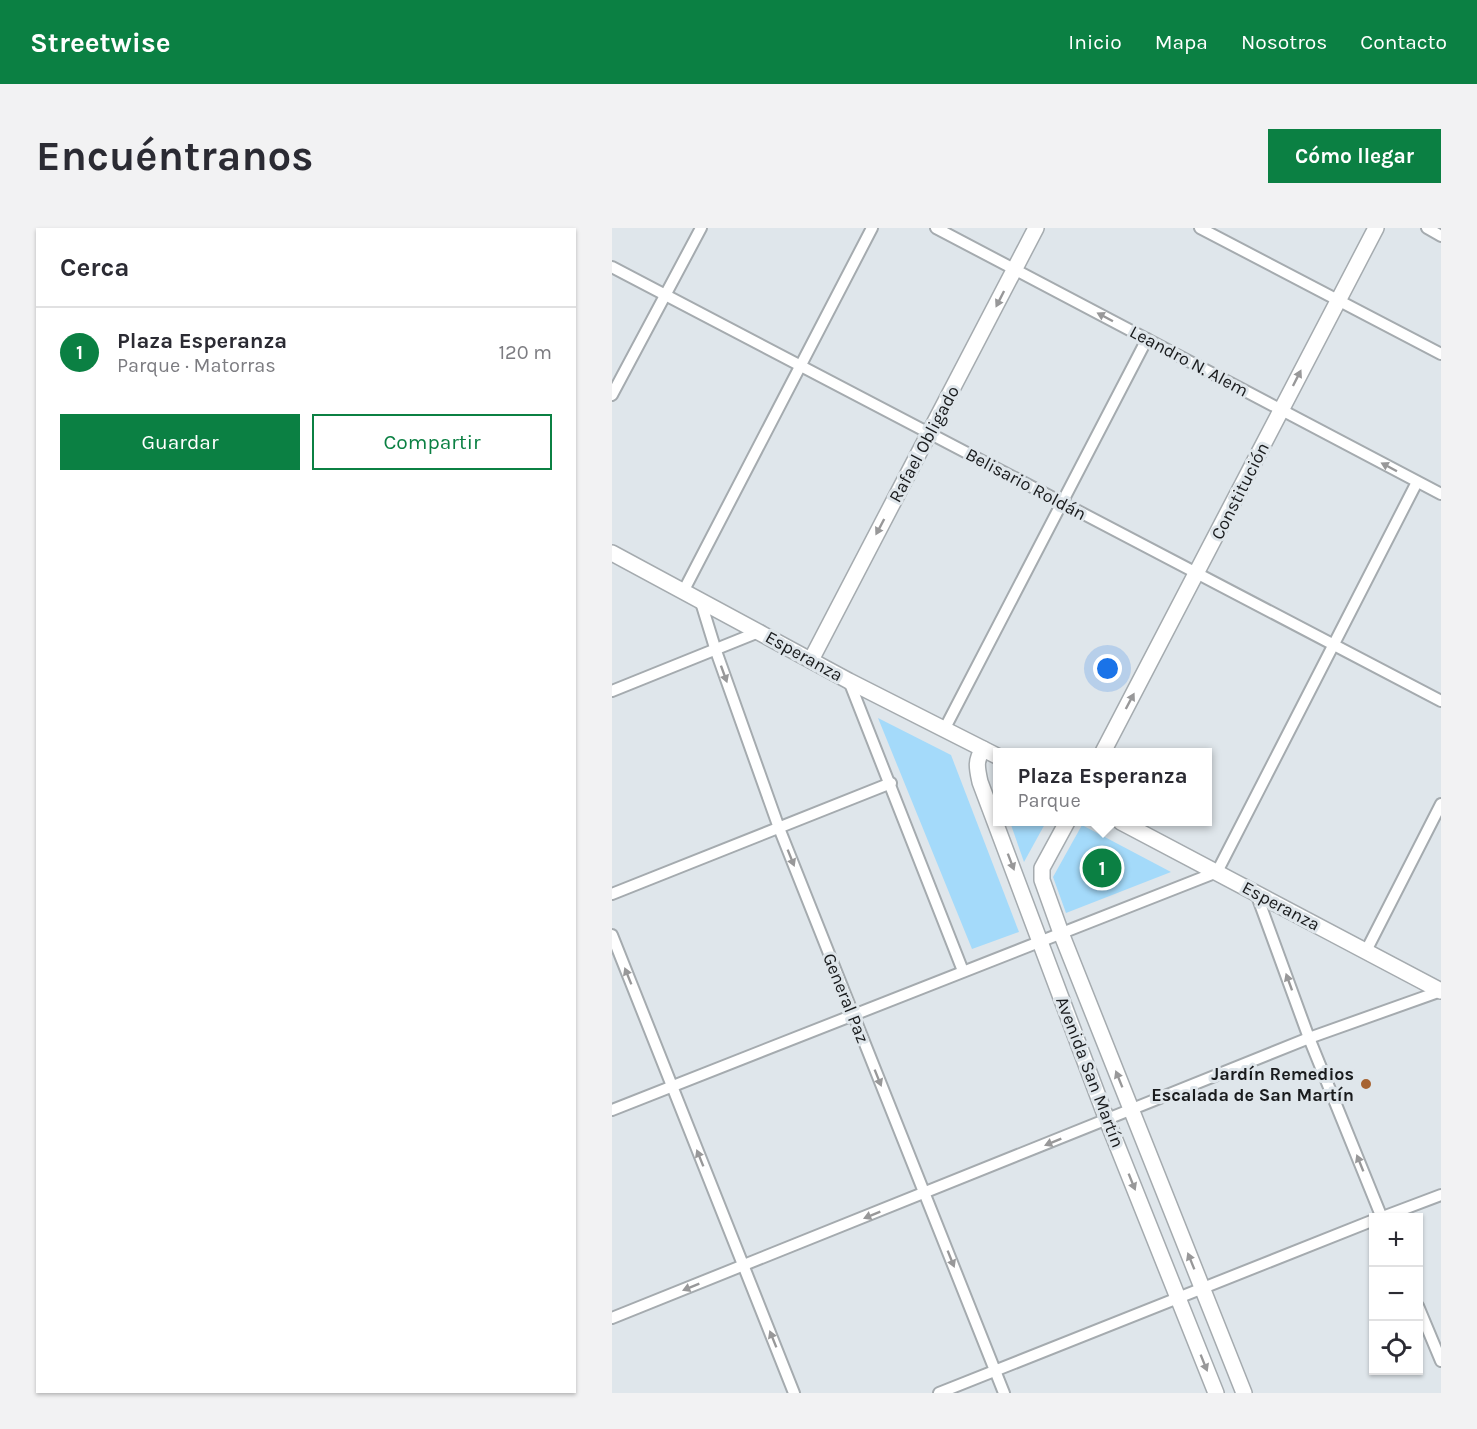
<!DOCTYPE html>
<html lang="es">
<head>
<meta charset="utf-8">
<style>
	body { margin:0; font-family:Karla,sans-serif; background:#f2f2f3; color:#2b2b33 }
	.controls { position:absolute; right:18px; bottom:18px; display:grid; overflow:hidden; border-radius:0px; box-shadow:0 2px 4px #0004 }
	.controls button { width:54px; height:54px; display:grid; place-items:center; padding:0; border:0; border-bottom:2px solid #e1e1e2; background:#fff; color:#2b2b33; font:30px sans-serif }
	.you { position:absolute; left:496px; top:441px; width:21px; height:21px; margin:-15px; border:4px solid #fff; border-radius:50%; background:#1a73e8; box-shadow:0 0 0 9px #1a73e833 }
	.badge { display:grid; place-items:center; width:39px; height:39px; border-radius:50%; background:#0b8043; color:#fff; font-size:20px; font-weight:700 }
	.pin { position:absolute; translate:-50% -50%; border:3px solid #fff; box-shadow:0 2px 6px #0006 }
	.popup { position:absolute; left:381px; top:520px; width:219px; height:78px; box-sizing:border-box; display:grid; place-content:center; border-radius:0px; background:#fff; filter:drop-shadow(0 2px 4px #0005); font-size:20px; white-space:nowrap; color:#7c7c81 }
	.popup b { font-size:22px; color:#2b2b33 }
	.popup::after { content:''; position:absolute; left:50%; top:100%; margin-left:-12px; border:12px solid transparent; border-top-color:#fff }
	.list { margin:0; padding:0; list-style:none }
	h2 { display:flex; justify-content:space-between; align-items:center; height:78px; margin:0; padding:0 24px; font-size:26px }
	h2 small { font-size:20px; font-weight:400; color:#7c7c81 }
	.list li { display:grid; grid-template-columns:39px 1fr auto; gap:18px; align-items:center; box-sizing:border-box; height:90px; padding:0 24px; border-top:2px solid #e1e1e2 }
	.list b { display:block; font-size:22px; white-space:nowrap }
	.list p { margin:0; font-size:20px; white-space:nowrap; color:#7c7c81 }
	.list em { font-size:20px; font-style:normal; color:#7c7c81 }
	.actions { display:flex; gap:12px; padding:18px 24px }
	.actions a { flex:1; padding:14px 0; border:2px solid #0b8043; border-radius:0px; text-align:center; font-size:21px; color:#0b8043 }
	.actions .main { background:#0b8043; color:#fff }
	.icon { flex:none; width:33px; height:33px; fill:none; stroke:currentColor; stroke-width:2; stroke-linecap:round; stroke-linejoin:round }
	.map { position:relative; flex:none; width:829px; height:1165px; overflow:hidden; border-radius:0px }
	header { display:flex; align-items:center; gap:36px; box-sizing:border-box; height:84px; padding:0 30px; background:#0b8043; color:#fff }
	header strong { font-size:28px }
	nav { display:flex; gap:33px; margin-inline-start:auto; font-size:21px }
	.intro { display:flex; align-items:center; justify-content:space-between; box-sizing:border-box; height:144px; padding:0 36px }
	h1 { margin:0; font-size:42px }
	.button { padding:15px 27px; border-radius:0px; background:#0b8043; color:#fff; font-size:21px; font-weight:700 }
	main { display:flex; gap:36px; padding:0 36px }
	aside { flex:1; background:#fff; border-radius:0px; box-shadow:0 2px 4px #0004 }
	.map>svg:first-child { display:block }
	.green { fill:#a4dafa }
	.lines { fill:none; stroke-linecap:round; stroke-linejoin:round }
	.street-casing { stroke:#a5abaf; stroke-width:14 }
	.secondary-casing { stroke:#a5abaf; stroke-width:18 }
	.street { stroke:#fff; stroke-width:10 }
	.secondary { stroke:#fff; stroke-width:15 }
	.oneway { fill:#989899 }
	.poi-dot { fill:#a76432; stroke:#dfe6eb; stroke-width:2 }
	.labels { text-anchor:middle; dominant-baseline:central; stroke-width:6; stroke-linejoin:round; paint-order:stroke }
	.street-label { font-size:18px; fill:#191b1d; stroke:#dfe6eb }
	.poi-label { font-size:18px; font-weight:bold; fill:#191b1d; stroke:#dfe6eb; text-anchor:end }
</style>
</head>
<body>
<header>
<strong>Streetwise</strong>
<nav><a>Inicio</a><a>Mapa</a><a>Nosotros</a><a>Contacto</a></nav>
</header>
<div class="intro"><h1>Encuéntranos</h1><a class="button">Cómo llegar</a></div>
<main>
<aside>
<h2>Cerca<small></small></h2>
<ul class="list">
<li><span class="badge">1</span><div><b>Plaza Esperanza</b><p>Parque · Matorras</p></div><em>120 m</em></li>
</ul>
<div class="actions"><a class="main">Guardar</a><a>Compartir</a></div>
</aside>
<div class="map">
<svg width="829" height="1165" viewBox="0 0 829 1165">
	<rect width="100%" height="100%" fill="#dfe6eb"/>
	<g class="green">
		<polygon points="266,490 339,527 407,704 360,721"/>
		<polygon points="398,594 434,594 412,634"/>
		<polygon points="470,597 559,644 454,685 441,649"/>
	</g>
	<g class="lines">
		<g class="street-casing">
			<g id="street">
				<polyline points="324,0 829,266"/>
				<polyline points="588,0 829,126"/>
				<polyline points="815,0 829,8"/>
				<polyline points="0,39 829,473"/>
				<polyline points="0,167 89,0"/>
				<polyline points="72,362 260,0"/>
				<polyline points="88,371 104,423 167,600 392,1165"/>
				<polyline points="237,453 351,743"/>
				<polyline points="0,463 149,403"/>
				<polyline points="333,500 535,111"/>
				<polyline points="644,665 697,810 770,990"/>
				<polyline points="0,666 279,555"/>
				<polyline points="0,707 182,1165"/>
				<polyline points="754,723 829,576"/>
				<polyline points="0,882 605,644 805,254"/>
				<polyline points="768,990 829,967"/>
				<polyline points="806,1078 829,1133"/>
				<polyline points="0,1090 697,810 829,763"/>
				<polyline points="327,1165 762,992"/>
			</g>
		</g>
		<g class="secondary-casing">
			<g id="secondary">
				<polyline points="0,325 237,453 385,528"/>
				<polyline points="199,432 424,0"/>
				<path d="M371 521C363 533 365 540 368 554L495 892 604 1165"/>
				<polyline points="491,524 764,0"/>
				<polyline points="455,594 430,640 430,652 449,705 632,1165"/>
				<polyline points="509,594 829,763"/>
			</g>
		</g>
		<use href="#street" class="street"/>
		<use href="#secondary" class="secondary"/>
	</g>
	<defs><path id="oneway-solid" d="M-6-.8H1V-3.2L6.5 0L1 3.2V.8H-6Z" transform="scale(1.5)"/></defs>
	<g class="oneway">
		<use href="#oneway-solid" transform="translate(388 71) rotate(117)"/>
		<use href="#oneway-solid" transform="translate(493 89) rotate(-152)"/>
		<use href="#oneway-solid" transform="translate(685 150) rotate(-63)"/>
		<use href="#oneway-solid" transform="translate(777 239) rotate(-152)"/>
		<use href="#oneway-solid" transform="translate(268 299) rotate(118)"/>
		<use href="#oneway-solid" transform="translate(112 446) rotate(70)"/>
		<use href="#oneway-solid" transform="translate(518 473) rotate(-62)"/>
		<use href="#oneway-solid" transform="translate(179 630) rotate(68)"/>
		<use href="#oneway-solid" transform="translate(399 634) rotate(69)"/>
		<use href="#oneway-solid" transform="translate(16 748) rotate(-112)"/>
		<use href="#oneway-solid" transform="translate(677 754) rotate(-110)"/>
		<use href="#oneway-solid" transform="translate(266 850) rotate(68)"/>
		<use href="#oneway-solid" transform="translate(507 851) rotate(-112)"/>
		<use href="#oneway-solid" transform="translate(441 914) rotate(158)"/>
		<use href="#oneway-solid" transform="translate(88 930) rotate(-112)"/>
		<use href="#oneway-solid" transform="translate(748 935) rotate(-112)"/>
		<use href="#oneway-solid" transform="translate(520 954) rotate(68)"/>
		<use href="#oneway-solid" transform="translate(260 987) rotate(158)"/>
		<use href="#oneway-solid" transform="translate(339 1031) rotate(68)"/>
		<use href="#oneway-solid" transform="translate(579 1033) rotate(-112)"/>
		<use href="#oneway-solid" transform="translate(79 1059) rotate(158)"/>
		<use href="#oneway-solid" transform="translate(161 1111) rotate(-112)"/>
		<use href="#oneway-solid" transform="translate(592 1135) rotate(68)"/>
	</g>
	<circle class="poi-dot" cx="754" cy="856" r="6"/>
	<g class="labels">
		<g class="street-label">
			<text transform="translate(577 133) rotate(28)">Leandro N. Alem</text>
			<text transform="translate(312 216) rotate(-62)">Rafael Obligado</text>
			<text transform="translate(414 256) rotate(28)">Belisario Roldán</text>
			<text transform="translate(628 263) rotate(-63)">Constitución</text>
			<text transform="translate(192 428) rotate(29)">Esperanza</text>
			<text transform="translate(669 678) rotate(28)">Esperanza</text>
			<text transform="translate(234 770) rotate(68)">General Paz</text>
			<text transform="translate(478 844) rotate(69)">Avenida San Martín</text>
		</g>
		<g class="poi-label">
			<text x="742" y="846">Jardín Remedios<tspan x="742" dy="21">Escalada de San Martín</tspan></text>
		</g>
	</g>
</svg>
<div class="controls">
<button>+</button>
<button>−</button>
<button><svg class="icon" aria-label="locate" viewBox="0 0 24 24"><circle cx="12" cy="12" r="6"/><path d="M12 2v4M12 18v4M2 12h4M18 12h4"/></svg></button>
</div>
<div class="you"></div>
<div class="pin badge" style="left:490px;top:640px">1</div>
<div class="popup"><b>Plaza Esperanza</b>Parque</div>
</div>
</main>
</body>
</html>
